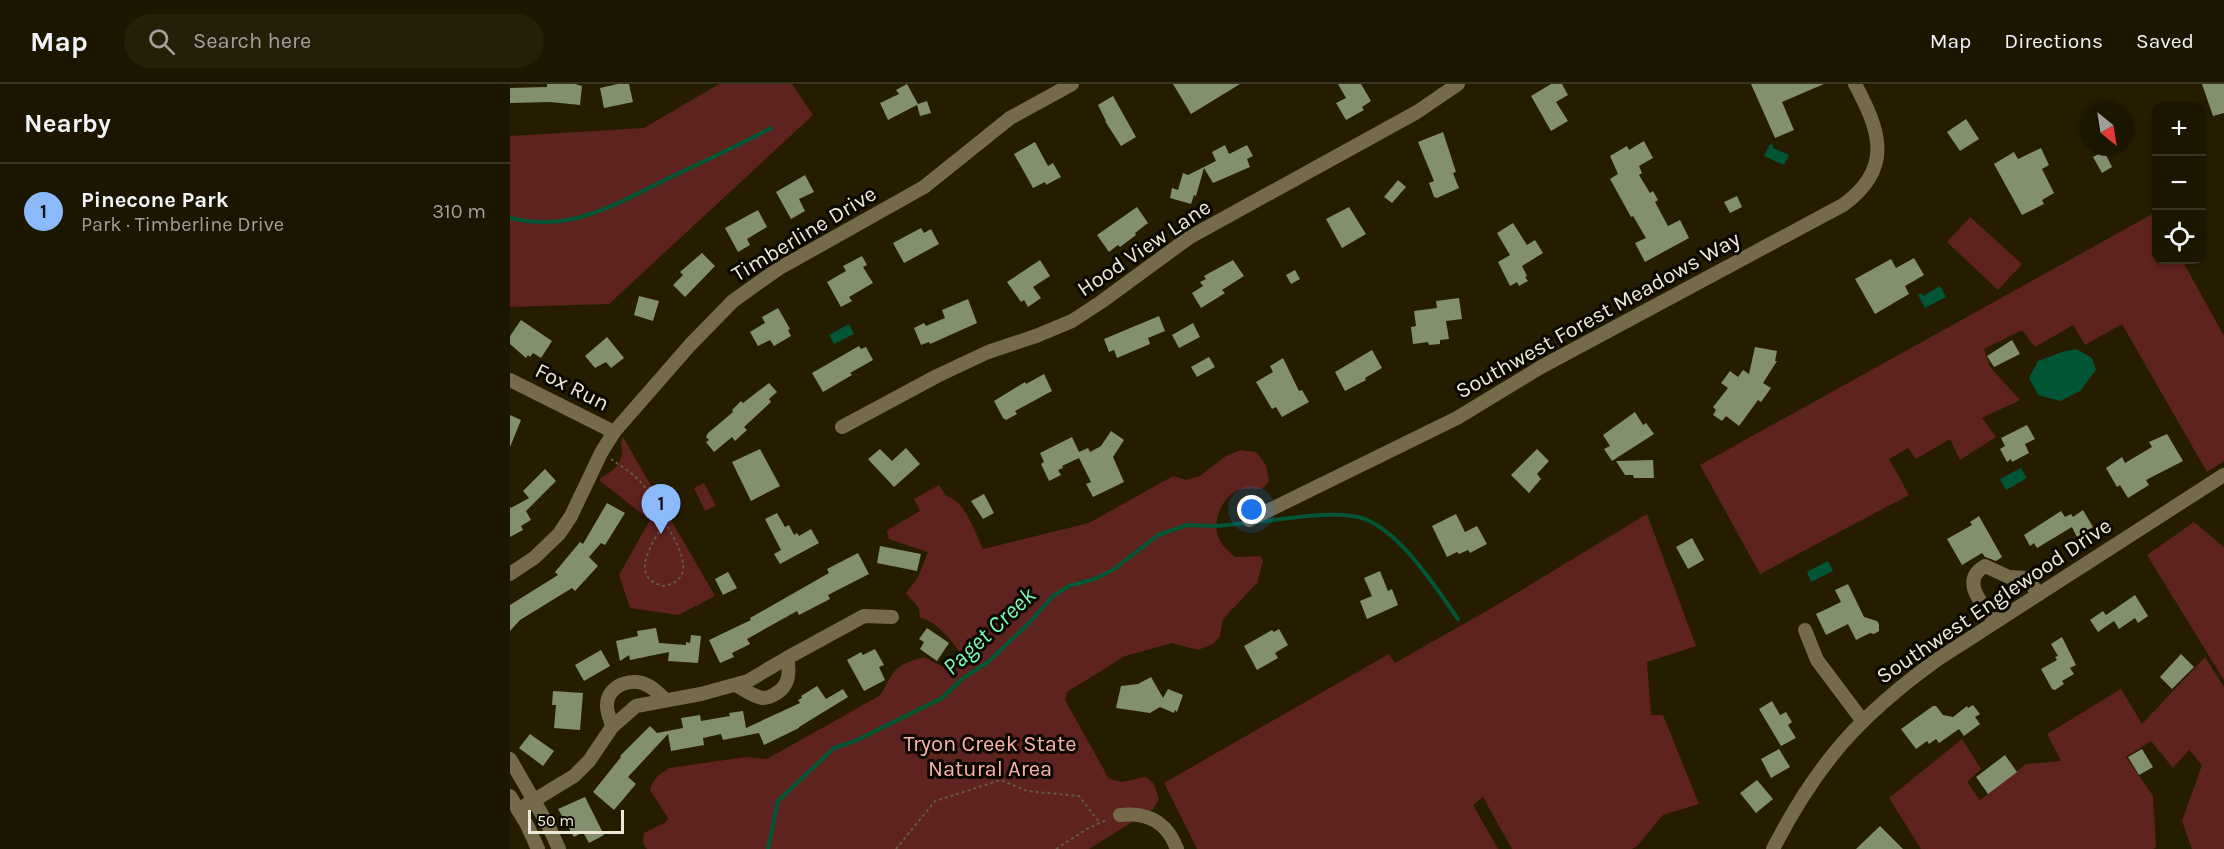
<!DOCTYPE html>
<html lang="en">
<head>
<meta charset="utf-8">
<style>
	body { margin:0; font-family:Karla,sans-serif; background:#251f0a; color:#f1f3f6 }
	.controls { position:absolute; right:18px; top:18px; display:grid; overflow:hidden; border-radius:12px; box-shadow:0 2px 4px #0004 }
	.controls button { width:54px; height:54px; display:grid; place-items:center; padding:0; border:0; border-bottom:2px solid #3a3522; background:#1c1600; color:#f1f3f6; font:30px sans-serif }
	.compass { position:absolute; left:1570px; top:18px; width:54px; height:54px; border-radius:50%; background:#1c1600; box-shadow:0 2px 4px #0004; rotate:150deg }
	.scale { position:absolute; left:18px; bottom:15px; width:96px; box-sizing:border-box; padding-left:6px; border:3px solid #eee9d7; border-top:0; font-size:16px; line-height:21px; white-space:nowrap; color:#eee9d7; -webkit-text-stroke:4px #0b0801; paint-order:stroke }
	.you { position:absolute; left:742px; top:426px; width:21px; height:21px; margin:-15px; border:4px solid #fff; border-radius:50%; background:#1a73e8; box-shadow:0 0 0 9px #1a73e833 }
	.badge { display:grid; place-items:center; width:39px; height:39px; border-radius:50%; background:#8abafc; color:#111; font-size:20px; font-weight:700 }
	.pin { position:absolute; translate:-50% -50px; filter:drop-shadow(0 2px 3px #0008) }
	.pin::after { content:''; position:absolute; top:32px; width:21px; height:18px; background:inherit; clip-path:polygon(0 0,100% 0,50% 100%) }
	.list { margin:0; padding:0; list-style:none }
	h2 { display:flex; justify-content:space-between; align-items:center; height:78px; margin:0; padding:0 24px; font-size:26px }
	h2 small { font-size:20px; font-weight:400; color:#a09f99 }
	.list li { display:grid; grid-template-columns:39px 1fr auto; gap:18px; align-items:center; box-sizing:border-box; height:96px; padding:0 24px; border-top:2px solid #3a3522 }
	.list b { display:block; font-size:22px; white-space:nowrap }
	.list p { margin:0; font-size:20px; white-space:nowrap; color:#a09f99 }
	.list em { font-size:20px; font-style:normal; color:#a09f99 }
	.icon { flex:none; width:33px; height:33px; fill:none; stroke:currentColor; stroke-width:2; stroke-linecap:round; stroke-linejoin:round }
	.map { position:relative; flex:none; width:1714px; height:765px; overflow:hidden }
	header { display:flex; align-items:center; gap:36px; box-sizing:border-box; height:84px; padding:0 30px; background:#1c1600; border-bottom:2px solid #3a3522 }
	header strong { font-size:28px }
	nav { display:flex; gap:33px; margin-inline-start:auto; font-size:21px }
	.search { width:420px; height:54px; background:#251f0a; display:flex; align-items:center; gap:15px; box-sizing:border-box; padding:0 21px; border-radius:33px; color:#a09f99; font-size:22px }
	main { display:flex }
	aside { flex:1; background:#1c1600 }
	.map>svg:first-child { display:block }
	.green { fill:#5e231e }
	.water { fill:#015635 }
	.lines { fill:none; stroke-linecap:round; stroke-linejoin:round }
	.stream { stroke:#015635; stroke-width:4 }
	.building { fill:#839070 }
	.path { stroke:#635b42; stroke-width:2; stroke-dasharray:3 3; stroke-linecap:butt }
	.minor { stroke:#756b4b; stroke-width:14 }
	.labels { text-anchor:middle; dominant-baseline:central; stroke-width:6; stroke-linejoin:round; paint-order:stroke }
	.street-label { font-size:22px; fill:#eee9d7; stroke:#0b0801 }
	.park-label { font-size:22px; fill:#fcb3a9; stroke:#0b0801 }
	.water-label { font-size:24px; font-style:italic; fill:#7bf8b7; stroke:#0b0801 }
</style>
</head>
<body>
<header>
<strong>Map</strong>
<div class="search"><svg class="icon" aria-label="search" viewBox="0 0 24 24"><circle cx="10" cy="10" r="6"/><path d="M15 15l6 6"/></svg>Search here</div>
<nav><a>Map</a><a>Directions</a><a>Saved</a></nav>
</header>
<main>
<aside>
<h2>Nearby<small></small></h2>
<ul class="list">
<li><span class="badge">1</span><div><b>Pinecone Park</b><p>Park · Timberline Drive</p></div><em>310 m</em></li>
</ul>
</aside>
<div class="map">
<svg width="1714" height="765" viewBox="0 0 1714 765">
	<rect width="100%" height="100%" fill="#261d00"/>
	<g class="green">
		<polygon points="209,0 282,0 303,31 99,220 0,223 0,52 134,44"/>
		<polygon points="1646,128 1646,176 1672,176 1714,252 1714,377 1697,388 1612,240 1575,261 1563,241 1525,263 1512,246 1474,265 1480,283 1510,316 1472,334 1486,353 1450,376 1440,355 1406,375 1398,364 1379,375 1399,411 1250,490 1190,381"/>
		<polygon points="1460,133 1512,180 1488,206 1437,158"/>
		<path d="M113 353 205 512 168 531 120 524 109 491 140 436 89 396C99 388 111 384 112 368 112 361 109 360 113 353Z"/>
		<path d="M730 366 746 368 756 381 759 398 752 405C745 405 736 404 728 406 712 413 701 438 709 455 712 462 719 467 725 473L751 472 753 477 747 499 713 535 710 552 703 560 688 566 662 559 615 572 557 608 555 616 599 695 612 698 636 693 644 700 649 715 643 725 579 765H137L133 759 134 749 156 738 158 734 140 706C143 693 150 691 159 684L236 673 257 675 369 612C375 605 379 594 384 588 391 579 404 576 414 573L433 583C441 580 446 577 450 569 443 557 425 536 410 534L409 524 396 509 408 493 418 468 379 455 377 448 379 445 410 427 404 415 429 401 436 412C455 416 465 449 473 465L579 439 663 392 676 396 690 392 716 372Z"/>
		<polygon points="194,399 206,422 195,427 184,404"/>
		<polygon points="1137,430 1186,562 1137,578 1141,631 1153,631 1189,720 1153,731 1127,762 1122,765 1002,765 973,713 963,721 988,765 687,765 654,699 879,570 885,579 987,521"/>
		<polygon points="1684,438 1714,463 1714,596 1637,471"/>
		<polygon points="1695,573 1714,603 1714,765 1682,765 1672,737 1692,681 1679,666 1663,684 1641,657 1616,673 1643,712 1646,762 1644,765 1411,765 1379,714 1452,655 1471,685 1457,698 1470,716 1516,680 1551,677 1537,650 1611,605 1632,640"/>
	</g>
	<g class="water">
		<polygon points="1260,60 1263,61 1263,64 1279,71 1274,81 1254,72"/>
		<polygon points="1430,202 1436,213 1415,224 1408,211 1411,209 1413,212"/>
		<polygon points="339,240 344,250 324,260 319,251"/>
		<polygon points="1566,265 1582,274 1586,286 1570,307 1550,317 1528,311 1519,294 1528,277 1552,268"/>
		<polygon points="1511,384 1517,394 1496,406 1490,395"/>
		<polygon points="1318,477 1323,487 1301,498 1297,488"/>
	</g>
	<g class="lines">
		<g class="stream">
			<path d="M0 134C61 149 105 120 157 95 192 78 227 62 261 44"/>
			<path d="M746 438C778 435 811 428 842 432 884 436 926 504 948 535"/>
			<polyline points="258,765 268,717 324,664 345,657 432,614 453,594 477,579 519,539 543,512 559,502 584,495 603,486 648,451 677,441 707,442 736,439"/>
		</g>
	</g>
	<g class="building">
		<polygon points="37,0 65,0 72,2 70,21 40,18 0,19 0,4 37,3"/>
		<polygon points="108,0 119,0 123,18 94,24 90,4"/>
		<polygon points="397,0 408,20 417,17 421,29 410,32 407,21 378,36 370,19 389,10 386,6"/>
		<polygon points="663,0 730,0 681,30"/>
		<polygon points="828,0 851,0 861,17 852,23 854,26 836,36 826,19 836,14"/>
		<polygon points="1041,0 1052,0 1058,11 1046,18 1058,37 1041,47 1021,12"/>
		<polygon points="1241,0 1314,0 1272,18 1284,46 1265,54"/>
		<polygon points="1692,0 1714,0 1714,29 1703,32"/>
		<polygon points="603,12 626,53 611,62 595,37 596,37 588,21"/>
		<polygon points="1456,35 1469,55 1450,67 1437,48"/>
		<polygon points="933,48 946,88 943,89 949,104 927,114 924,113 919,99 924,97 908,58"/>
		<polygon points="1134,57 1143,74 1129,82 1132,89 1129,91 1140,109 1143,107 1148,116 1145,118 1158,142 1170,136 1179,154 1135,178 1125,159 1136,154 1123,132 1121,133 1100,95 1108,90 1100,72 1117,62 1119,66"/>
		<polygon points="525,58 538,82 543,79 551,93 536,101 535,98 523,104 504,70"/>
		<polygon points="715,61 719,70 737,61 743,72 737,75 740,83 703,99 694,84 686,112 684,111 681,120 660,114 662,104 668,106 673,89 678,91 706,77 702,68"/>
		<polygon points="1531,64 1539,81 1532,85 1544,109 1532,116 1534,120 1512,131 1484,80 1504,68 1508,75"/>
		<polygon points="1594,67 1602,83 1592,89 1583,73"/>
		<polygon points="295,91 304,108 289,115 295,127 281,135 266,108"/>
		<polygon points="888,96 896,103 882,119 874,113"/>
		<polygon points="1227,112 1232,123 1220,129 1214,118"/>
		<polygon points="627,123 638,139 625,149 626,151 610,163 608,161 599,168 587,151"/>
		<polygon points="839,123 856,150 832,164 816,135"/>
		<polygon points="248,126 257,143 237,155 240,161 228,168 215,144"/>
		<polygon points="1003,139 1017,161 1025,156 1033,169 1012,182 1017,192 1015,193 1018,197 1009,202 1007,198 1000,202 988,178 1000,171 987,149"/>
		<polygon points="411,144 414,149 421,145 429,160 394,179 383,159"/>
		<polygon points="192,169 205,182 175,213 163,201 173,191 170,188"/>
		<polygon points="352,172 357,181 353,183 363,199 339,213 342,217 331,223 317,198 336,187 333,182"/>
		<polygon points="1404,174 1414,191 1395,202 1399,210 1365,230 1345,195 1381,175 1386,184"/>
		<polygon points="530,176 540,192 523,203 531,214 518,223 514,216 511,218 497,198"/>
		<polygon points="723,176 734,192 712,206 715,209 691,224 682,209 693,202 690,198 696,195 694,192"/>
		<polygon points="785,186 790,195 781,200 776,191"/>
		<polygon points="129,212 149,217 143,237 124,231"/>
		<polygon points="949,214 952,235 936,237 939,255 930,256 930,260 919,261 918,258 903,260 901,243 906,242 904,227 927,224 926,217"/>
		<polygon points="458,215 467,239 420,260 419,258 411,261 404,244 414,239 416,242 435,234 432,226"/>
		<polygon points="268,224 280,245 278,246 281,252 264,262 260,256 248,262 240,248 255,239 252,233"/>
		<polygon points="649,232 655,247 638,254 640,260 607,274 604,266 599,268 594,255"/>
		<polygon points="11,236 42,257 31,274 23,269 20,273 18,271 16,274 0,260 0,252"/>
		<polygon points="683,239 690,253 669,264 662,251"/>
		<polygon points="97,253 114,274 101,284 96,278 85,284 75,272"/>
		<polygon points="1502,256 1510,270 1484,283 1477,272"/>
		<polygon points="349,262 351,265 356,263 363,276 340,289 342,291 313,308 302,289"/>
		<polygon points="1245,263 1267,267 1265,277 1267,277 1253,299 1261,304 1251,318 1248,316 1229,342 1216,332 1212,337 1203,331 1206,326 1203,323 1218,304 1211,299 1220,287 1228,293 1233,286 1239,290"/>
		<polygon points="862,266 872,284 855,294 856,296 835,307 825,288"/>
		<polygon points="699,273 705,283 687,293 681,283"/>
		<polygon points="773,274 789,307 792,306 799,318 772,333 766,323 762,325 746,298 763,288 760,282"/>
		<polygon points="534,290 542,307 505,327 507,330 496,336 493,334 484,317 515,298 516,300"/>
		<polygon points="259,299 267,308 259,315 261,318 234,343 237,346 225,357 222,353 204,368 196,358 199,356 196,353 198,349 223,328 222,326 231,317 233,319"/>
		<polygon points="1125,328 1133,341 1136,339 1144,350 1102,377 1094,365 1100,362 1093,351"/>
		<polygon points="0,331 11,336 0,363"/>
		<polygon points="1517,341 1525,355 1515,360 1519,369 1502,378 1501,375 1497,378 1490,365 1495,362 1491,354"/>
		<polygon points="601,347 614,356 603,373 614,398 583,413 576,400 581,398 569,374 552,382 553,384 548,386 551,391 539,397 531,380 534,378 530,369 562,353 569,368 578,364 580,368 591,362"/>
		<polygon points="1657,350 1673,377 1636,396 1639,401 1618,414 1610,401 1607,403 1596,384 1612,373 1615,379 1642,363 1639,358"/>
		<polygon points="396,364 410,380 384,403 358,375 370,365 382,377"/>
		<polygon points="250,365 270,402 241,417 222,378"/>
		<polygon points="1027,365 1039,377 1027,390 1031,395 1019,409 1001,391"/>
		<polygon points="1143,376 1144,394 1124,394 1123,391 1115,391 1106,377"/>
		<polygon points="35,385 46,397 16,427 21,436 11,442 13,446 0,453 0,422 1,424 19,414 13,407"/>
		<polygon points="474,410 484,429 473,435 461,417"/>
		<polygon points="97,419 115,429 95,461 91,459 79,473 88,482 65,507 62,504 10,536 0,547 0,521 48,491 45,488 70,458 73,460"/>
		<polygon points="1573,426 1583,443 1567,453 1562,443 1527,464 1524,459 1520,462 1514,451 1551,427 1555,433 1561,430 1563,433"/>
		<polygon points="267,429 275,443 279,441 284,451 287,449 289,452 301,445 309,459 270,480 264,470 271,466 255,435"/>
		<polygon points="946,430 955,448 967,442 977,460 960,469 958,466 949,470 947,468 937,473 922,442"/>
		<polygon points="1469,432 1492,473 1486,477 1475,473 1472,469 1452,481 1437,455 1462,441 1460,438"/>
		<polygon points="1182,454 1194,476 1178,485 1166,463"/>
		<polygon points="370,462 411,470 407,487 367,479"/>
		<polygon points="348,469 359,490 318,511 320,515 289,531 287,527 237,555 240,560 222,569 224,573 210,579 199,556 241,536 240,534 319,489 317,485"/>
		<polygon points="870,487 878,507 882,505 888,521 857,535 850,517 862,512 854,494"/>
		<polygon points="218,488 227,504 213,511 205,495"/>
		<polygon points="1338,500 1354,533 1367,537 1369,540 1369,547 1364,550 1360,549 1346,556 1338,540 1316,551 1306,530 1331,518 1325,506"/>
		<polygon points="1625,511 1638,532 1628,539 1625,534 1609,545 1604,537 1588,548 1580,536 1593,527 1596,531"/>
		<polygon points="146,544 149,559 176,561 176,558 180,559 181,551 191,552 188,579 158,577 159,568 120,576 119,571 110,577 106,557 128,552 127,547"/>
		<polygon points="417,544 439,559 427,577 410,565 414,558 409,555"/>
		<polygon points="769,545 778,561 765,569 768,574 747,586 734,562 762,546 764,548"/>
		<polygon points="1552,553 1566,581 1560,584 1564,590 1552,597 1554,600 1545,606 1542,605 1531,585 1547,576 1545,573 1548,572 1541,560"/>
		<polygon points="365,565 374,581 369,583 375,596 354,607 337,576 351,568 353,571"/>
		<polygon points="91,566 100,582 74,597 65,581"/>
		<polygon points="1671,570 1684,583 1662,605 1650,593"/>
		<polygon points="641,593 653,614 658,605 673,611 667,628 665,626 664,629 650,623 640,629 606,624 611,602 628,600"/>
		<polygon points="307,602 316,615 333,605 338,613 289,643 289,644 254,661 249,649 213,656 211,650 193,654 194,661 161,667 158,650 118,693 126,700 104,726 83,708 111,673 110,672 140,642 147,649 173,644 171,634 190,631 191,637 220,632 219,629 233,627 236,644 290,619 288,616 292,614 291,612"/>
		<polygon points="43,607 73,609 70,646 44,644 46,621 42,621"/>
		<polygon points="1262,617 1270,631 1276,628 1282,638 1278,641 1286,654 1271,662 1249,625"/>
		<polygon points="1463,621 1470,630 1465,633 1470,640 1454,652 1449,645 1429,659 1426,655 1419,660 1417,657 1406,665 1391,645 1423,622 1426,622 1433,631 1443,633 1457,622 1458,624"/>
		<polygon points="20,650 44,667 33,682 9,664"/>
		<polygon points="1269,665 1280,683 1261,694 1251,675"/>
		<polygon points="1632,665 1643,683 1629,691 1618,673"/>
		<polygon points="1495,671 1507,688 1478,710 1466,693"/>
		<polygon points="1247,696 1263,715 1246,729 1230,709"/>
		<polygon points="75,713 94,751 79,759 73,748 64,753 48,725"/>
		<polygon points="1370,742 1393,765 1346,765"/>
	</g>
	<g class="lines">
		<g class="path">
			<path d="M101 375C112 383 126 391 134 402 141 412 146 424 152 434 163 452 193 496 153 502 117 493 144 456 155 439"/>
			<polyline points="386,765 425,717 491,696 517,707 569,712 589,738"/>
			<polyline points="546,765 577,745 598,735"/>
		</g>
		<g class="minor">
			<polyline points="0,296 104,348"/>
			<polyline points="332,343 427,292 478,268 526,252 562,237 591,218 680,153 907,28 948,0"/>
			<path d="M739 436 947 334 1031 283 1333 121C1384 84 1370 47 1345 0"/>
			<polyline points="0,490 24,474 49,450 61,432 91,369 104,348 180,261 223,217 268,185 414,103 500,34 562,0"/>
			<path d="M1485 538C1473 521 1449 497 1475 482L1499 493 1516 494 1529 510"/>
			<polyline points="1295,546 1307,576 1352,636"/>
			<path d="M226 601C234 606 243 612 252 614 257 614 261 613 265 610 280 602 280 588 277 574"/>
			<path d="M102 643C101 636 96 627 97 620 98 601 122 593 137 601 144 604 150 611 156 616"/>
			<polyline points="0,675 38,741 49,765"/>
			<polyline points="0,712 17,741 28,765"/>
			<polyline points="8,726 64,692 79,677 102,643 126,622 191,610 238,597 277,574 354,532 382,533"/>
			<path d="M610 731C638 728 657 738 667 765"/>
			<path d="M1263 765C1307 679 1350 631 1428 575L1714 391"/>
		</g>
	</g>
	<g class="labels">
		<g class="street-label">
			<text transform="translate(294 150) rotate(-31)">Timberline Drive</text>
			<text transform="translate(634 164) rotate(-34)">Hood View Lane</text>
			<text transform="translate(1088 231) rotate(-29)">Southwest Forest Meadows Way</text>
			<text transform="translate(62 303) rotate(27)">Fox Run</text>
			<text transform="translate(1484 517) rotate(-34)">Southwest Englewood Drive</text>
		</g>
		<g class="park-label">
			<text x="480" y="660">Tryon Creek State<tspan x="480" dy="25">Natural Area</tspan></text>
		</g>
		<g class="water-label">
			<text transform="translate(479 547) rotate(-43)">Paget Creek</text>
		</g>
	</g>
</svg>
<div class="controls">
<button>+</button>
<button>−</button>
<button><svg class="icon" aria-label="locate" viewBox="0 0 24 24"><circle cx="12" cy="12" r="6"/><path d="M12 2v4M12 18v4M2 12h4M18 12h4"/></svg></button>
</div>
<svg class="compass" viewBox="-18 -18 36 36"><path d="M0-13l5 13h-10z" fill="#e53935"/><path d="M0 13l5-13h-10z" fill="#a09f99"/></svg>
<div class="scale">50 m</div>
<div class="you"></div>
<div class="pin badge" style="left:151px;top:450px">1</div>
</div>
</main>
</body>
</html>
